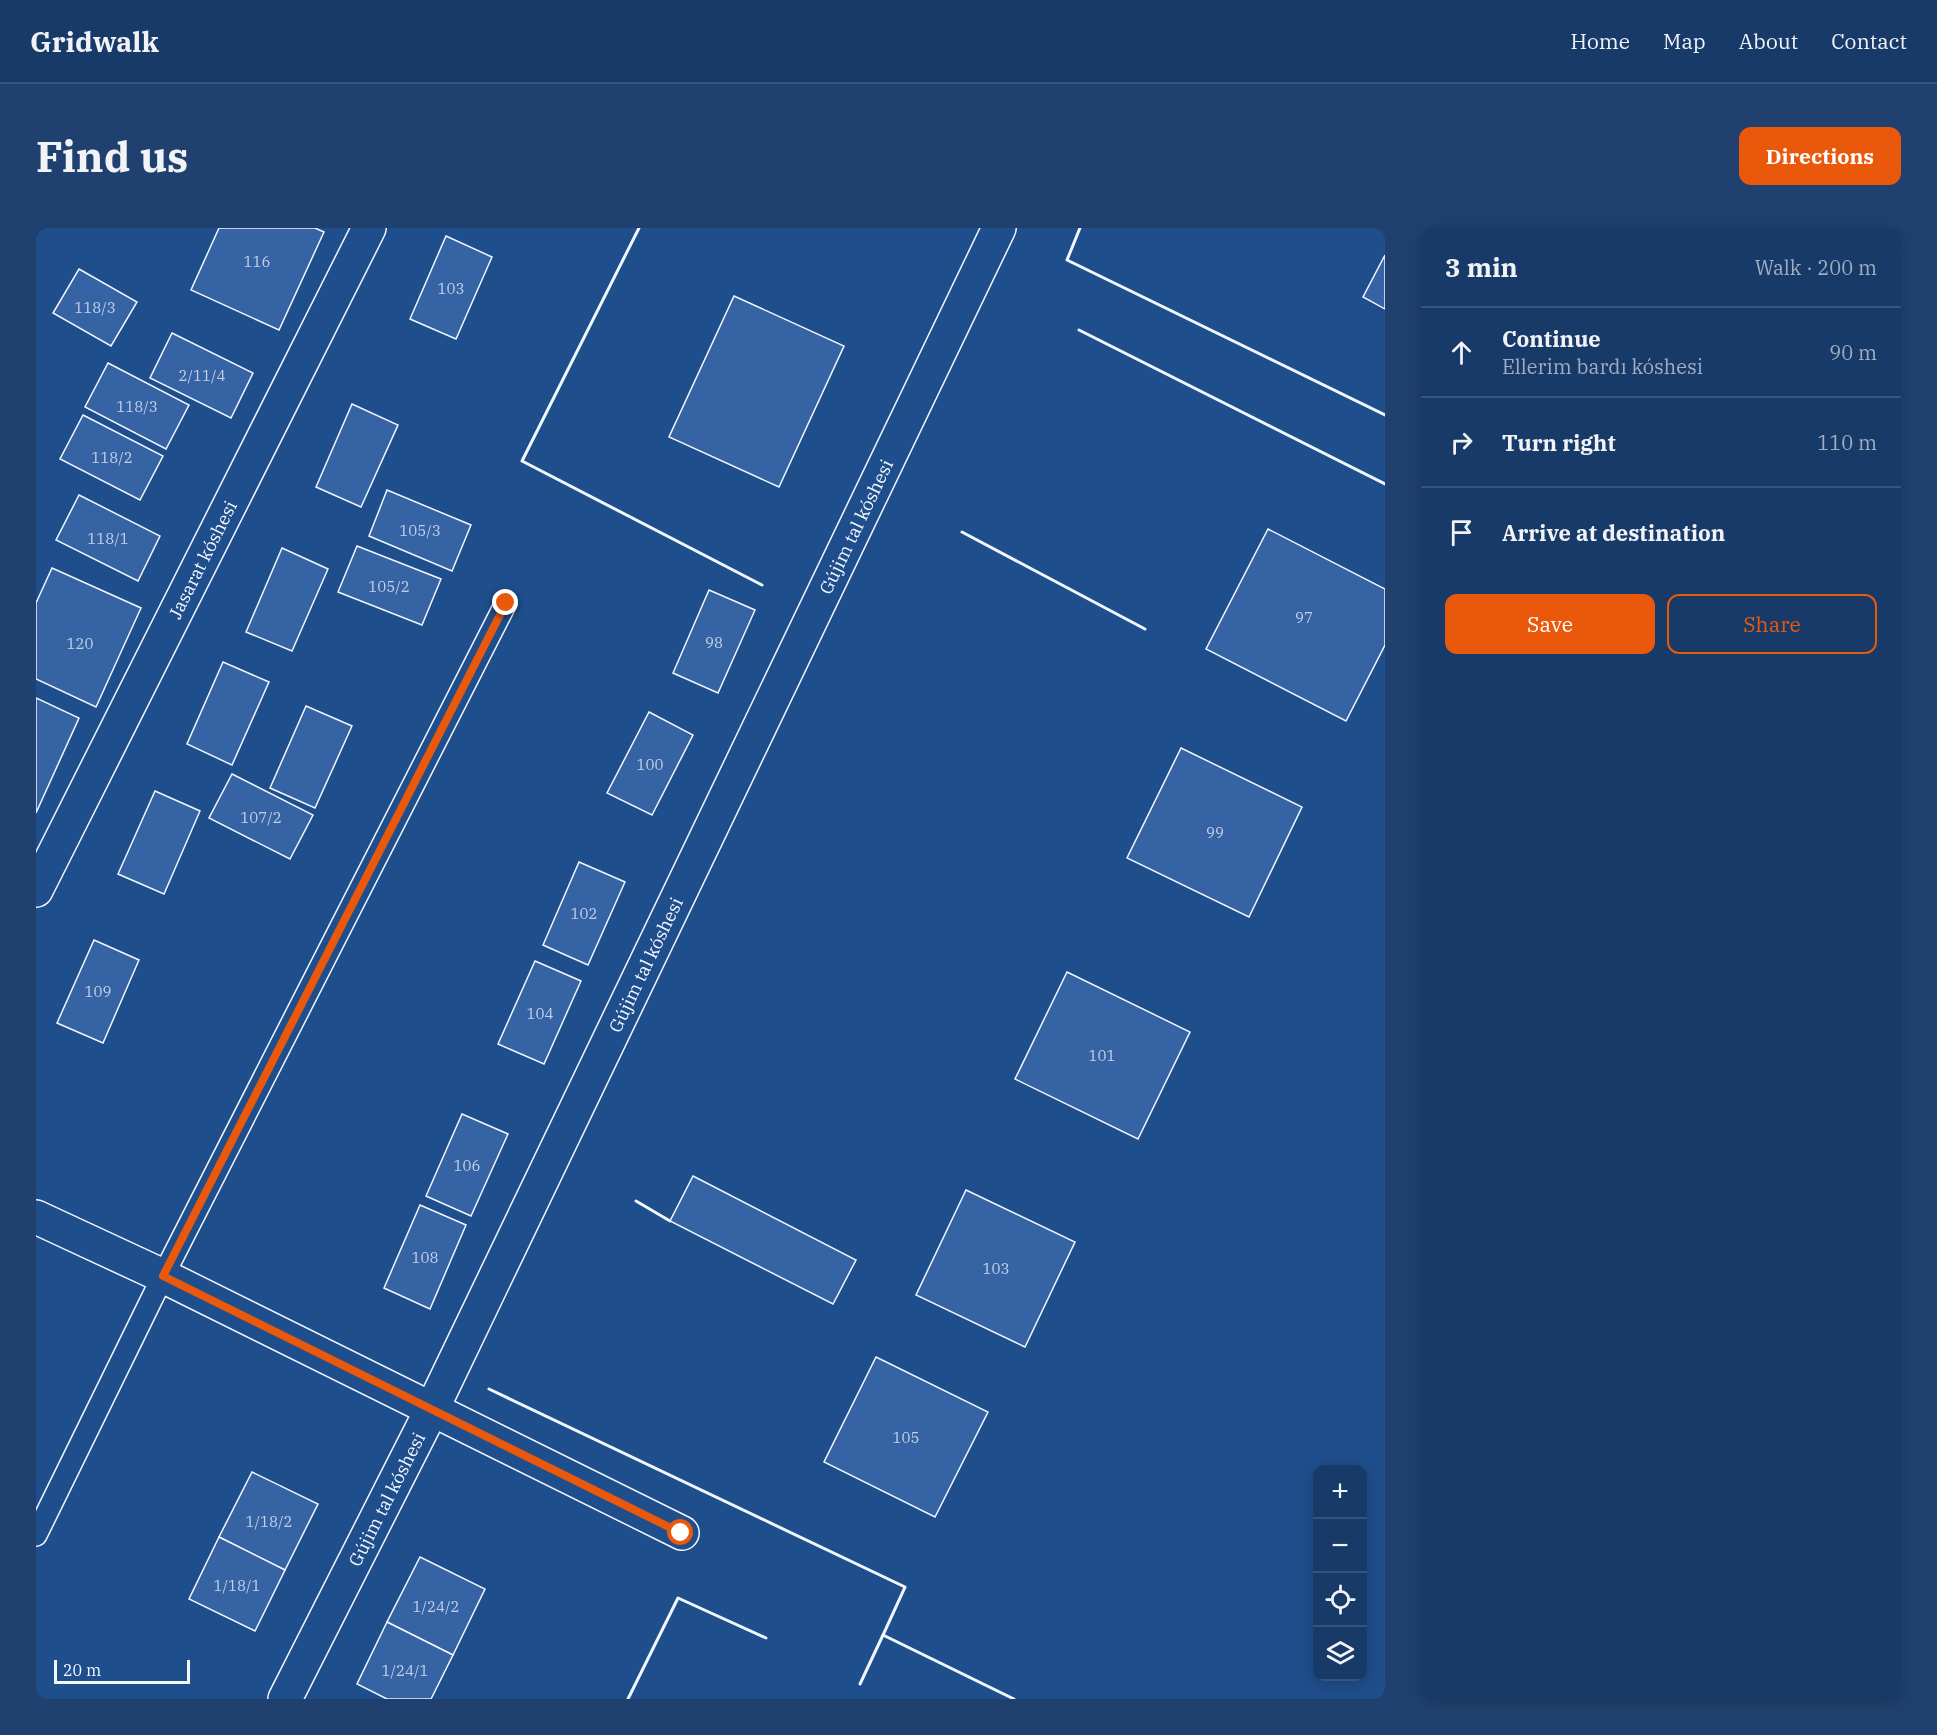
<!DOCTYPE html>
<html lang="en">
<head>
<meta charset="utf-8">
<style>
	body { margin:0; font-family:"IBM Plex Serif",serif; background:#20416f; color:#f1f3f6 }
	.controls { position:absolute; right:18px; bottom:18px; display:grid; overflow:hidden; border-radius:12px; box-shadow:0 3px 15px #0003 }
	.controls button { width:54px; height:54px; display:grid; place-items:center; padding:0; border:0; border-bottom:2px solid #36547d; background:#173a69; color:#f1f3f6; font:30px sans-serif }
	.scale { position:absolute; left:18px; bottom:15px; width:136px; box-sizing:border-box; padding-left:6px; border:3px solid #f2f6ff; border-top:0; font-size:16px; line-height:21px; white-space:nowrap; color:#f2f6ff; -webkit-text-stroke:4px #1f4e8c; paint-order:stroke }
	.stop { position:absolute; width:18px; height:18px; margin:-14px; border:4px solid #ea580c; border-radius:50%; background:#fff }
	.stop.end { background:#ea580c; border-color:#fff; box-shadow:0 2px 6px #0008 }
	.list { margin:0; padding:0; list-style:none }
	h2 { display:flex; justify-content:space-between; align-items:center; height:78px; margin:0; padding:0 24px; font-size:26px }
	h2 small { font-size:20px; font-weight:400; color:#9eadc0 }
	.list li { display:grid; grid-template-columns:39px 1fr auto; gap:18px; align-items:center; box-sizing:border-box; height:90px; padding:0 24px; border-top:2px solid #36547d }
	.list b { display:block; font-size:22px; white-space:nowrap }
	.list p { margin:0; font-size:20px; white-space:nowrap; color:#9eadc0 }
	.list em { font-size:20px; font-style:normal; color:#9eadc0 }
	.actions { display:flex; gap:12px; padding:18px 24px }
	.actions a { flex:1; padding:14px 0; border:2px solid #ea580c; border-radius:12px; text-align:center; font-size:21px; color:#ea580c }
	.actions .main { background:#ea580c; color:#fff }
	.icon { flex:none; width:33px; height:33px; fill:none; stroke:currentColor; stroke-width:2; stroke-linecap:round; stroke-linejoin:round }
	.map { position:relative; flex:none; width:1349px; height:1471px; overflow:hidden; border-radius:12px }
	header { display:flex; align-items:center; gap:36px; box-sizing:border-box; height:84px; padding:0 30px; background:#173a69; border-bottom:2px solid #36547d }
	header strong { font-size:28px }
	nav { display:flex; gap:33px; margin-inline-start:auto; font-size:21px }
	.intro { display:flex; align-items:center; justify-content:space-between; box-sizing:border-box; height:144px; padding:0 36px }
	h1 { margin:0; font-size:42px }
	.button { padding:15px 27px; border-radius:12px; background:#ea580c; color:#fff; font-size:21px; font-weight:700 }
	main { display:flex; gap:36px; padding:0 36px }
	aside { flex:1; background:#173a69; border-radius:12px; box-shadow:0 3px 15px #0003 }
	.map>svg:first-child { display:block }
	.building { fill:#3563a3; stroke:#f2f6ff; stroke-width:1.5 }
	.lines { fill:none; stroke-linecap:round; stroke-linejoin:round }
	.lane-casing { stroke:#f2f6ff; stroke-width:24 }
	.street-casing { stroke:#f2f6ff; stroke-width:36 }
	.lane { stroke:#1f4e8c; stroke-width:21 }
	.street { stroke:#1f4e8c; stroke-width:33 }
	.wall { stroke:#f2f6ff; stroke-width:3 }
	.route { stroke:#ea580c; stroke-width:8 }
	.labels { text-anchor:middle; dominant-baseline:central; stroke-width:4.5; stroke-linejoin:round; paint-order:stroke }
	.number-label { font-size:15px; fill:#c3d1e8 }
	.street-label { font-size:18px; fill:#f2f6ff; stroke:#1f4e8c }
</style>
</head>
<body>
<header>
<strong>Gridwalk</strong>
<nav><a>Home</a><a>Map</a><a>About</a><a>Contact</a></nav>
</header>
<div class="intro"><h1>Find us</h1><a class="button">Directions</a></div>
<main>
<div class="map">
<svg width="1349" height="1471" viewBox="0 0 1349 1471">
	<rect width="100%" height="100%" fill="#1f4e8c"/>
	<g class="building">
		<polygon points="183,0 279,0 288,4 243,102 155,62"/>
		<polygon points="410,8 456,29 420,111 374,91"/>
		<polygon points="1349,27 1349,81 1327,69"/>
		<polygon points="43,41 101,74 75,118 17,85"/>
		<polygon points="698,68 808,118 743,259 633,209"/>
		<polygon points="136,105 217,145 195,190 114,150"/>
		<polygon points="72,135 153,177 130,221 49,179"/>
		<polygon points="316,176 362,197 325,279 280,259"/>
		<polygon points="47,187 127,228 104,272 24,231"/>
		<polygon points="351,262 435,297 416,343 333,308"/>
		<polygon points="43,267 124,308 102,353 20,312"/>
		<polygon points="1232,301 1349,361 1349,417 1310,493 1170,421"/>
		<polygon points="321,318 405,351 386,397 302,364"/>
		<polygon points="246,320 292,341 256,423 210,404"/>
		<polygon points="16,340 105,380 60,479 0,451 0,375"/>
		<polygon points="673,362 719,382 682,465 637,445"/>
		<polygon points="187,434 233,454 196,537 151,516"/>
		<polygon points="0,470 43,490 0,585"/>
		<polygon points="270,478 316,498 279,580 234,560"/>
		<polygon points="613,484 657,507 616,587 571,565"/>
		<polygon points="1145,520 1266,579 1213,689 1091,630"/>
		<polygon points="196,546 277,587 254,631 173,590"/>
		<polygon points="119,563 164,583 128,666 82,646"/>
		<polygon points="543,634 589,654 552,737 507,717"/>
		<polygon points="58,712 103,732 67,815 21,795"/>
		<polygon points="499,733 545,753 508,836 462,816"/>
		<polygon points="1031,744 1154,804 1102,911 979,851"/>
		<polygon points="426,886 472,906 435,988 390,968"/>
		<polygon points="657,948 820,1032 797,1076 634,993"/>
		<polygon points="930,962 1039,1014 989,1119 880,1067"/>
		<polygon points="384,977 430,997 394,1081 348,1060"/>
		<polygon points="840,1129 952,1184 899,1289 788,1234"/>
		<polygon points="216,1244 282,1276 249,1342 183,1309"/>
		<polygon points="183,1309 249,1342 219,1403 153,1371"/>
		<polygon points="384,1329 449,1361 417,1427 351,1394"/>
		<polygon points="351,1394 417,1427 395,1471 351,1471 321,1456"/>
	</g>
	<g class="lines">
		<g class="lane-casing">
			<polyline id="lane" points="0,1307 127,1048 470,375"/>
		</g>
		<g class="street-casing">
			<g id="street">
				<path id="s1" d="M0 662 333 0"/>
				<polyline points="0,989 127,1048 646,1305"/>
				<path id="s2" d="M249 1471 396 1181 963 0"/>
			</g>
		</g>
		<use href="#lane" class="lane"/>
		<use href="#street" class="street"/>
		<g class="wall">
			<polyline points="603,0 486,233 726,357"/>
			<polyline points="1044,0 1031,32 1349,187"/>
			<polyline points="1043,102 1349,256"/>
			<polyline points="926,304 1109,401"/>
			<polyline points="600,973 634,993"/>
			<polyline points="453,1161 869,1359 847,1407 978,1471"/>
			<polyline points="824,1456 847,1407"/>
			<polyline points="592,1471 642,1370 730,1410"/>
		</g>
	</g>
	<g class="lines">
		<polyline class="route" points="470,375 127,1048 645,1305"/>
	</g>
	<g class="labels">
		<g class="number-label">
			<text x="221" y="33">116</text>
			<text x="415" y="60">103</text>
			<text x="59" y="79">118/3</text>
			<text x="166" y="147">2/11/4</text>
			<text x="101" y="178">118/3</text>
			<text x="76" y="229">118/2</text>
			<text x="384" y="302">105/3</text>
			<text x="72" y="310">118/1</text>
			<text x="353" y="358">105/2</text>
			<text x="1268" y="389">97</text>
			<text x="678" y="414">98</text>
			<text x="44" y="415">120</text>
			<text x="614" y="536">100</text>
			<text x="225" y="589">107/2</text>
			<text x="1179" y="604">99</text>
			<text x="548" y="685">102</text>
			<text x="62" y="763">109</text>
			<text x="504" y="785">104</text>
			<text x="1066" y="827">101</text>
			<text x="431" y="937">106</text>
			<text x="389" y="1029">108</text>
			<text x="960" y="1040">103</text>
			<text x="870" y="1209">105</text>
			<text x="233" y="1293">1/18/2</text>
			<text x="201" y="1357">1/18/1</text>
			<text x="400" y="1378">1/24/2</text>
			<text x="369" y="1442">1/24/1</text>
		</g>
		<g class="street-label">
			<text stroke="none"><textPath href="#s2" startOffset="1304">Gújim tal kóshesi</textPath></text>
			<text stroke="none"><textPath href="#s1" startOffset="370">Jasarat kóshesi</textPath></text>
			<text stroke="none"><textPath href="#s2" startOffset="818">Gújim tal kóshesi</textPath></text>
			<text stroke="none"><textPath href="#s2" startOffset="224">Gújim tal kóshesi</textPath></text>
		</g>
	</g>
</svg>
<div class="controls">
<button>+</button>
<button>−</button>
<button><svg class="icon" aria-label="locate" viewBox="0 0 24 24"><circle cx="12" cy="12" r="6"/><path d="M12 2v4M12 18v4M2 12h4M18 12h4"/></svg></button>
<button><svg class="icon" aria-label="layers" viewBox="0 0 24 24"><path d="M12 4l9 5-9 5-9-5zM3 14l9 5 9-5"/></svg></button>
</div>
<div class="scale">20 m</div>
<div class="stop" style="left:645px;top:1305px"></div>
<div class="stop end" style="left:470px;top:375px"></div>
</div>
<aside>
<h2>3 min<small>Walk · 200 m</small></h2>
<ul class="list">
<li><svg class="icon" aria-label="ahead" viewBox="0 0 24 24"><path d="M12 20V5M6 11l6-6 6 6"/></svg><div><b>Continue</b><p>Ellerim bardı kóshesi</p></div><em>90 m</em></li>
<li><svg class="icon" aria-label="right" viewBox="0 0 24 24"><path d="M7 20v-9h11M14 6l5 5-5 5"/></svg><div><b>Turn right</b></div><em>110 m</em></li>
<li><svg class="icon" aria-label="arrive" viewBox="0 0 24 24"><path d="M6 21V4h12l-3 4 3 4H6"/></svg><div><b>Arrive at destination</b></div></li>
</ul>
<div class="actions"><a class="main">Save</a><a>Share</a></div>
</aside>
</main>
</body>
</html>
